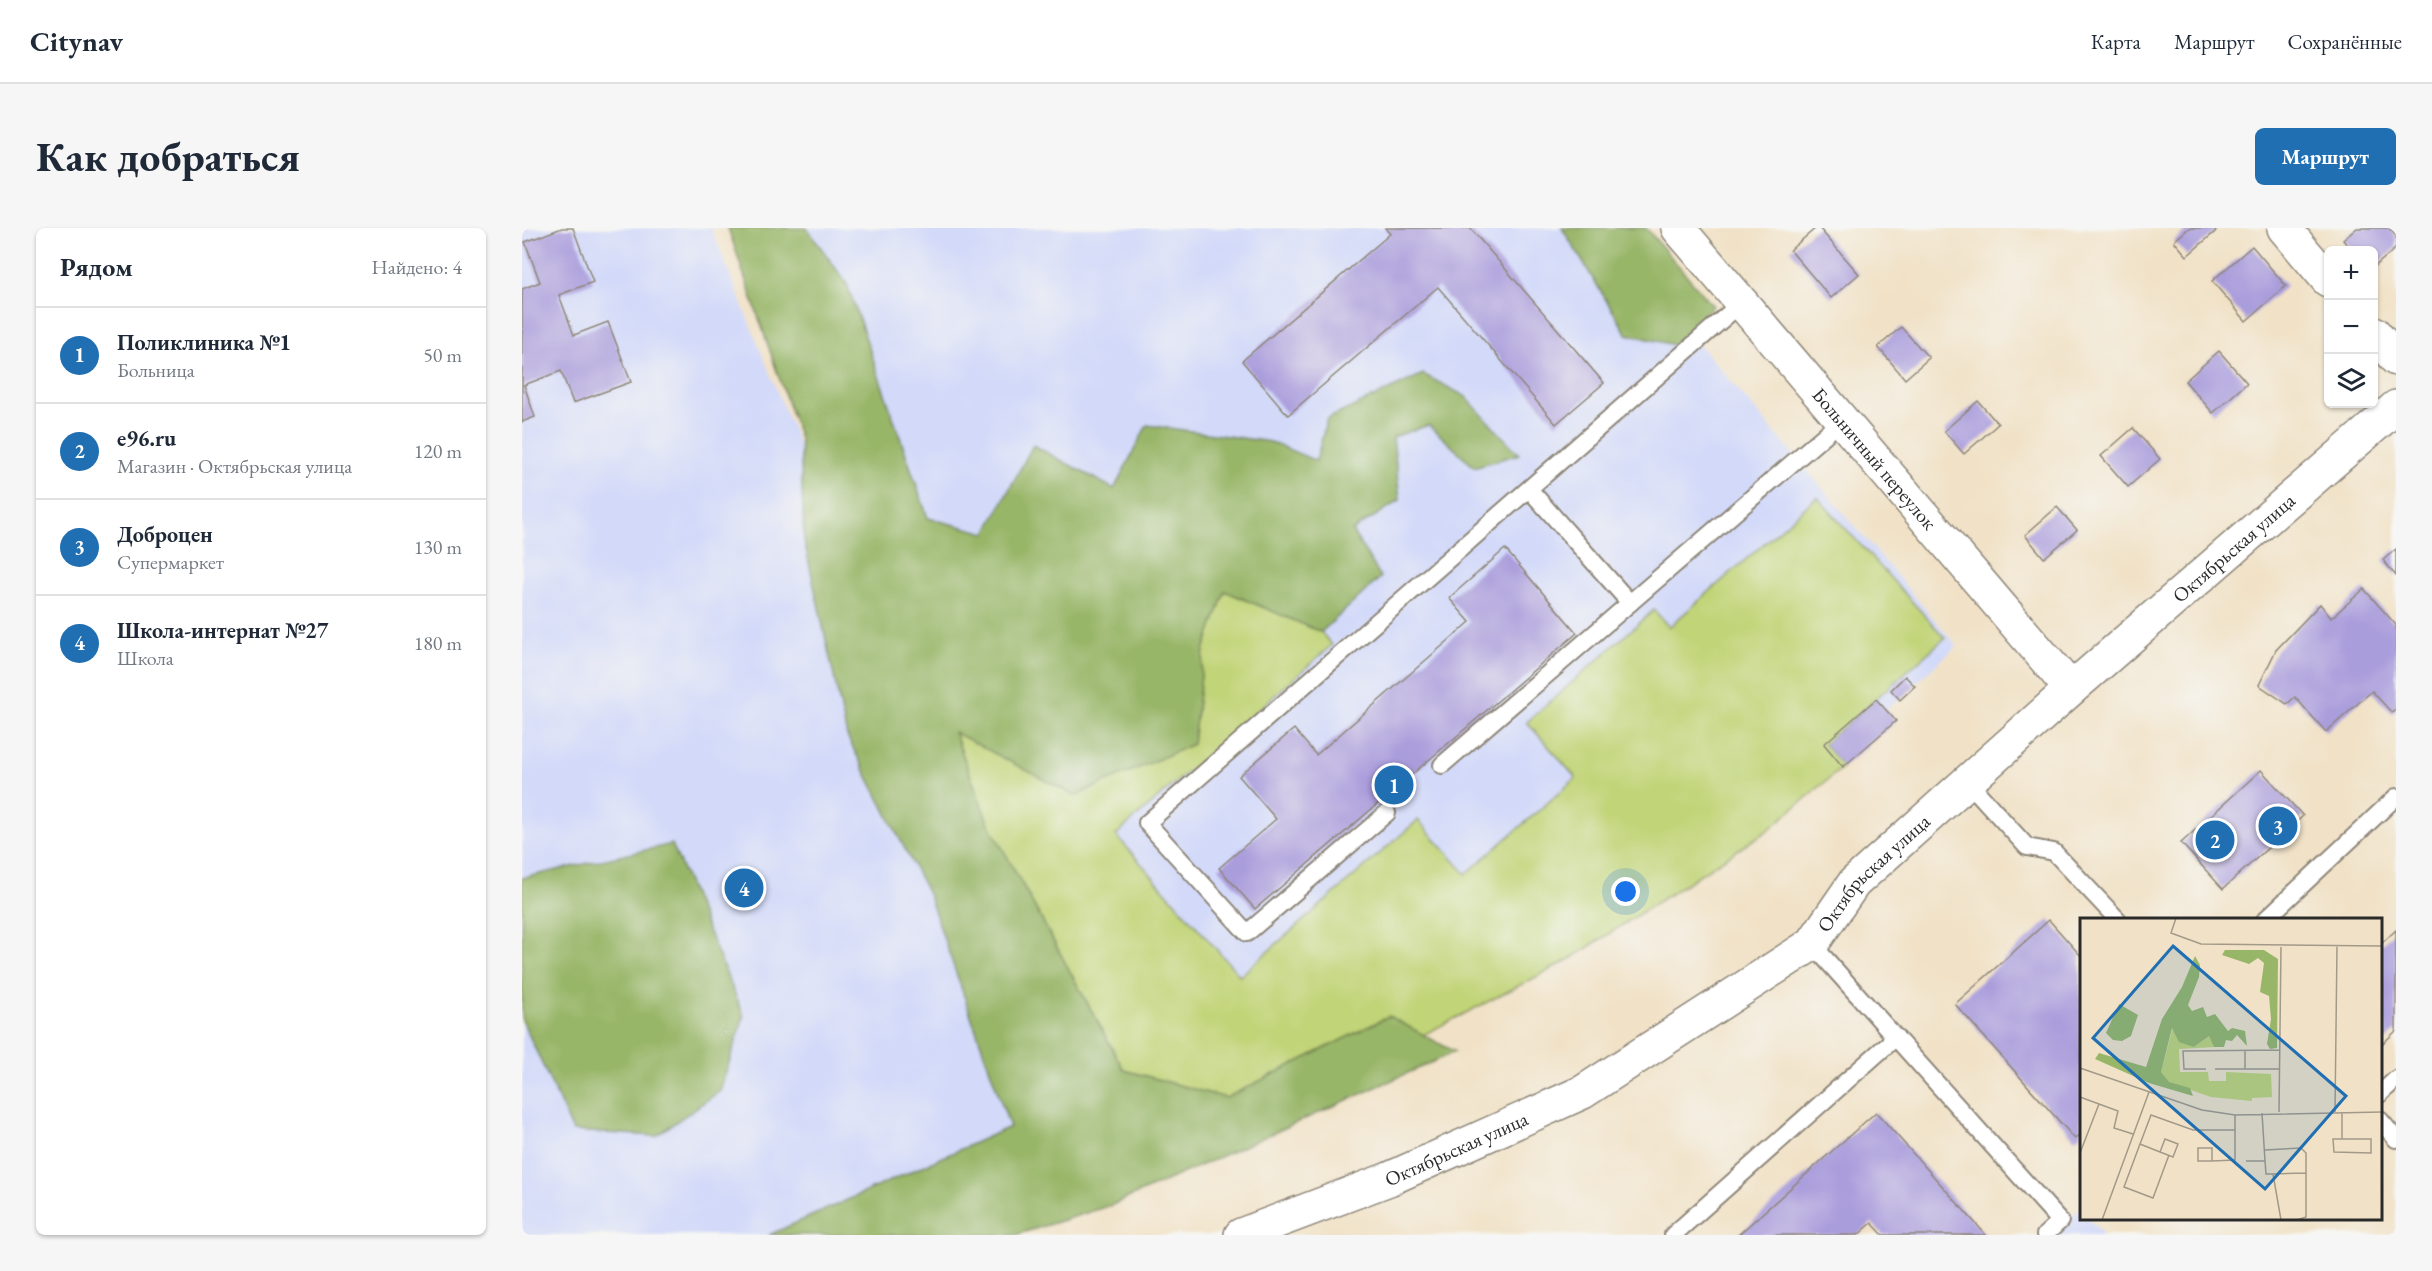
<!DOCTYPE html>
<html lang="ru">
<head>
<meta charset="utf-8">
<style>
	body { margin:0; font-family:"EB Garamond",serif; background:#f6f6f7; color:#1f2937 }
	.controls { position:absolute; right:18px; top:18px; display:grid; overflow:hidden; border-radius:9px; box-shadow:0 2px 4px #0004 }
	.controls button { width:54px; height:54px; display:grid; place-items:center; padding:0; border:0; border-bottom:2px solid #e0e1e3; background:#fff; color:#1f2937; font:30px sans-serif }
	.you { position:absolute; left:1104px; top:664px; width:21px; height:21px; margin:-15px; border:4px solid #fff; border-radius:50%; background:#1a73e8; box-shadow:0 0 0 9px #1a73e833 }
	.badge { display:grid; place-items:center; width:39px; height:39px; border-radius:50%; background:#1f6fb2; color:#fff; font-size:20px; font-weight:700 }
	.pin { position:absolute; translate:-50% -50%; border:3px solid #fff; box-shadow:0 2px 6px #0006 }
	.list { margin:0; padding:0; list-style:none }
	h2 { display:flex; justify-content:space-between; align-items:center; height:78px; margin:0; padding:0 24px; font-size:26px }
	h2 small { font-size:20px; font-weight:400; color:#747a83 }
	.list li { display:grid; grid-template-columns:39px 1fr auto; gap:18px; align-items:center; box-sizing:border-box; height:96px; padding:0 24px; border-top:2px solid #e0e1e3 }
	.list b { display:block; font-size:22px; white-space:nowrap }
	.list p { margin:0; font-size:20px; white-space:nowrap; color:#747a83 }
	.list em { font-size:20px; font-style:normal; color:#747a83 }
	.icon { flex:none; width:33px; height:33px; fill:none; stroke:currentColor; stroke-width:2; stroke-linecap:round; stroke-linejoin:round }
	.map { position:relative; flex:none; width:1874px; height:1007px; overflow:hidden; border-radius:9px }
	header { display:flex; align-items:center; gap:36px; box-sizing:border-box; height:84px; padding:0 30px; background:#fff; border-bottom:2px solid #e0e1e3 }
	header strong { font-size:28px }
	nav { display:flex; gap:33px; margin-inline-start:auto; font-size:21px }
	.intro { display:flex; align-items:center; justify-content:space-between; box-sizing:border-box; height:144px; padding:0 36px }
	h1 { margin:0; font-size:42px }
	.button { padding:15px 27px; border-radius:9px; background:#1f6fb2; color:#fff; font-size:21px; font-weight:700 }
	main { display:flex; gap:36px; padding:0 36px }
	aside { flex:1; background:#fff; border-radius:9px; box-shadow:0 2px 4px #0004 }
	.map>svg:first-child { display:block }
	.built { fill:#d2d9f9 }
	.green { fill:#c1d477; stroke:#768051; stroke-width:1.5 }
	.forest { fill:#98b668; stroke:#62704a; stroke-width:1.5 }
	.building { fill:#aa9ddc }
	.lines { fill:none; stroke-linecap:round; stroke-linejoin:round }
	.lane-casing { stroke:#8e8679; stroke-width:20 }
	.street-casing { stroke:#8e8679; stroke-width:36 }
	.secondary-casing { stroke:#8e8679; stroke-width:36 }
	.lane { stroke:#fff; stroke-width:16 }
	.street { stroke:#fff; stroke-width:33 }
	.secondary { stroke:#fff; stroke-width:33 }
	.labels { text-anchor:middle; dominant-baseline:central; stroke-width:5; stroke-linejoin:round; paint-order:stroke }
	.street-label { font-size:20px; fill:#2b2b2b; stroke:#f6f6f2 }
	.inset-road { fill:none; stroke:#a29989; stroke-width:1.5 }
	.view { fill:#1f6fb2; fill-opacity:0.15; stroke:#1f6fb2; stroke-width:3 }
	.inset-edge { fill:none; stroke:#2b2b2b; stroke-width:3 }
</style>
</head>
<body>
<header>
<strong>Citynav</strong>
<nav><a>Карта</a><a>Маршрут</a><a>Сохранённые</a></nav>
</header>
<div class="intro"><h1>Как добраться</h1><a class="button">Маршрут</a></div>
<main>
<aside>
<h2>Рядом<small>Найдено: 4</small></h2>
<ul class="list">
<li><span class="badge">1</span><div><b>Поликлиника №1</b><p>Больница</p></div><em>50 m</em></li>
<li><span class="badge">2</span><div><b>e96.ru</b><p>Магазин · Октябрьская улица</p></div><em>120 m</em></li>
<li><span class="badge">3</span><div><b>Доброцен</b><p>Супермаркет</p></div><em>130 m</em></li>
<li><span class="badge">4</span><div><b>Школа-интернат №27</b><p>Школа</p></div><em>180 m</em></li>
</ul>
</aside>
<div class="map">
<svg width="1874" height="1007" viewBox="0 0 1874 1007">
	<rect width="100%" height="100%" fill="#f6f6f2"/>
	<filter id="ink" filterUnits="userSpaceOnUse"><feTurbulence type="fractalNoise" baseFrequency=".0167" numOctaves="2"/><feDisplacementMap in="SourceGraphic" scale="12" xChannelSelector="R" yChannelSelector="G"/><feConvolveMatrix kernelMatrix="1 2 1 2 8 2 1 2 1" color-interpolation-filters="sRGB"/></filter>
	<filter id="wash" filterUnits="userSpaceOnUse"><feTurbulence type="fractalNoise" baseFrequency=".008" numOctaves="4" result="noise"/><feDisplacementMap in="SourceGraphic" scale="24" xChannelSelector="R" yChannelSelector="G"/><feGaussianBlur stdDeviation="1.35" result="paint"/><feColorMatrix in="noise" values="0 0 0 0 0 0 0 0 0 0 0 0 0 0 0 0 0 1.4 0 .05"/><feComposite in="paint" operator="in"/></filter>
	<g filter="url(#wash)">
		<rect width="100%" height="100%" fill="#f1e2c7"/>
		<g class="built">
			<polygon points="0,0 189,0 292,254 554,952 408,1007 0,1007"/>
			<polygon points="261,0 1078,0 1435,418 1189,639 614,919"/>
			<polygon points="1558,980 1559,990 1567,991 1582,1007 1529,1007"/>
		</g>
		<polygon class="green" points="1295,269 1423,410 1302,516 1321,539 1245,603 1045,733 901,807 867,788 704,870 602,842 465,592 432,503 553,568 671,516 682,422 703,363 799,404 810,417 594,607 718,748 896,592 944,646 1054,550 1005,494 1132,382 1147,399"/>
		<g class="forest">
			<polygon points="206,0 285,0 325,56 406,290 464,305 511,217 592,261 625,197 749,214 794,233 805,191 901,146 943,168 997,226 952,239 907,197 871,209 878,272 830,303 859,349 799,404 703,363 682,422 671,516 553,568 432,504 465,592 602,842 704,870 867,788 933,824 590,977 493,1007 247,1007 488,899 407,668 325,508 282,312 278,211"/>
			<polygon points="1040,0 1124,0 1191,78 1152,117 1105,106"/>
			<polygon points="150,616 222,788 198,863 134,908 51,903 0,792 0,650"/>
		</g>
		<g id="blocks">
			<g class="building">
				<polygon points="40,0 51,0 71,54 37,67 52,107 86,94 109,154 51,175 39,143 2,157 13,189 0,194 0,61 18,54 3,14"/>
				<polygon points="863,0 948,0 1082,155 1034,196 916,59 766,187 720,133 868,6"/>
				<polygon points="1294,0 1297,0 1337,46 1309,70 1268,22"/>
				<polygon points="1667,0 1692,0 1694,3 1665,28 1652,13"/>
				<polygon points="1835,0 1867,0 1874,8 1874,20 1852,39 1852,22 1830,22 1821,12"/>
				<polygon points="1730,18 1764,58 1724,93 1690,53"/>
				<polygon points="1379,99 1407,130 1383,151 1356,119"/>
				<polygon points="1697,123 1725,155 1691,185 1663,153"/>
				<polygon points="1456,173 1476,196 1442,226 1422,203"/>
				<polygon points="1611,200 1638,231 1606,259 1579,228"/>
				<polygon points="1535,279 1555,302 1522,330 1503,307"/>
				<polygon points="983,321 1055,405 733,681 697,640 754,591 717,548 772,501 794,527 948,394 927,370"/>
				<polygon points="1874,321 1874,348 1861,332"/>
				<polygon points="1842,361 1874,397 1874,481 1870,485 1850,463 1804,504 1773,469 1765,476 1737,457 1754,422 1798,376 1809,390"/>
				<polygon points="1383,448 1393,458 1378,472 1369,462"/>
				<polygon points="1354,471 1374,493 1321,539 1302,516"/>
				<polygon points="1739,542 1781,588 1701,661 1659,615"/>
				<polygon points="1527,692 1559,728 1559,906 1553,911 1433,776"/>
				<polygon points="1874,702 1874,803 1858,818 1858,717"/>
				<polygon points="1354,884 1464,1007 1361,1007 1350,995 1336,1007 1216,1007"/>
			</g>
		</g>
	</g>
	<g filter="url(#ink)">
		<use href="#blocks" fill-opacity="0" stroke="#8e8679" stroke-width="1.5"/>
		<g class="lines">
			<g class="lane-casing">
				<g id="lane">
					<polyline points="1007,261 1108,375"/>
					<polyline points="920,537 1319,193"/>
					<polyline points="1446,554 1505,619 1532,624 1596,692"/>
					<polyline points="865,585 725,705 625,595 1219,75"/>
					<polyline points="1743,692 1874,569"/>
					<polyline points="1290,716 1538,993 1523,1007"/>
					<polyline points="1858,866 1874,851"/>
					<polyline points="1858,892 1874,911"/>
					<polyline points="1151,1007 1374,809"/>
				</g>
			</g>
			<g class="street-casing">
				<g id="street">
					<path id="s1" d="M1156 0 1549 461"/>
					<polyline points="1762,0 1806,52"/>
					<polyline points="1852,105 1874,131"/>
				</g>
			</g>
			<g class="secondary-casing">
				<g id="secondary">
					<path id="s2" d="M719 1007 867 951 1061 864 1290 716 1332 655 1549 461 1874 179"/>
				</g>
			</g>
			<use href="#lane" class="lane"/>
			<use href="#street" class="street"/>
			<use href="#secondary" class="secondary"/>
		</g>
	</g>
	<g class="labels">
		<g class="street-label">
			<text stroke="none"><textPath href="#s1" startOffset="303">Больничный переулок</textPath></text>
			<text stroke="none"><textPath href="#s2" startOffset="1224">Октябрьская улица</textPath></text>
			<text stroke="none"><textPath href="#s2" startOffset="738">Октябрьская улица</textPath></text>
			<text stroke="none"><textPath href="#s2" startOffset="232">Октябрьская улица</textPath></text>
		</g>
	</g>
	<g transform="translate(1558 690)">
		<rect width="302" height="302" fill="#f1e2c7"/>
		<path d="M93 109 114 129 129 118 134 129 99 131 100 154H128L129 163H146V154L191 156 192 179 172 180V183L131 179 88 164 81 154Z" fill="#c1d477"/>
		<path d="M145 32H184L198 41 197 130 190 131 187 126 191 101 189 78 180 74 184 45 178 40 169 46 142 37ZM115 38 120 47 119 59 108 87 112 93 123 89 127 99 135 96 148 113 152 110 165 113 167 128 157 117 152 123 146 122 144 129H134L129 118 114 129 99 124 92 110 81 154 89 164 110 170 113 178 69 165 15 141 19 135 66 149 82 101 102 69ZM39 86 58 97 51 118 42 123 33 122 26 115Z" fill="#98b668"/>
		<path class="inset-road" d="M96 0 91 15 121 26 302 28M165 132V151M0 150 122 192 155 197 302 194M126 151H104L103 133 200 132M135 151H199M0 179 38 193 34 210 53 216M199 194 201 29M255 194 257 28M262 194V221H291V235L254 234 253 221H262M60 226 44 269 73 280 89 237M185 232 221 230 226 235V299L217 302M80 234 85 221 98 226 93 239 80 234 60 226 71 197 113 212H155M0 235 19 186M132 243H118V230H132V243L155 242V197M166 243H185L182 195M185 243 186 256H193L201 302M193 256 226 255M22 302 69 174"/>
		<path class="view" d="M93 28 266 178 185 271 13 120Z"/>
		<rect width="302" height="302" class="inset-edge"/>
	</g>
</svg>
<div class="controls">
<button>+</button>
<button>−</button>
<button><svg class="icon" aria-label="layers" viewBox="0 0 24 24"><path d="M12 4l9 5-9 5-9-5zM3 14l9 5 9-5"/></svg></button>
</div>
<div class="you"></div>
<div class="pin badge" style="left:872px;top:557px">1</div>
<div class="pin badge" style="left:1693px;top:612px">2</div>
<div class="pin badge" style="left:1756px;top:598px">3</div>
<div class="pin badge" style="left:222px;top:660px">4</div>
</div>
</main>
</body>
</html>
